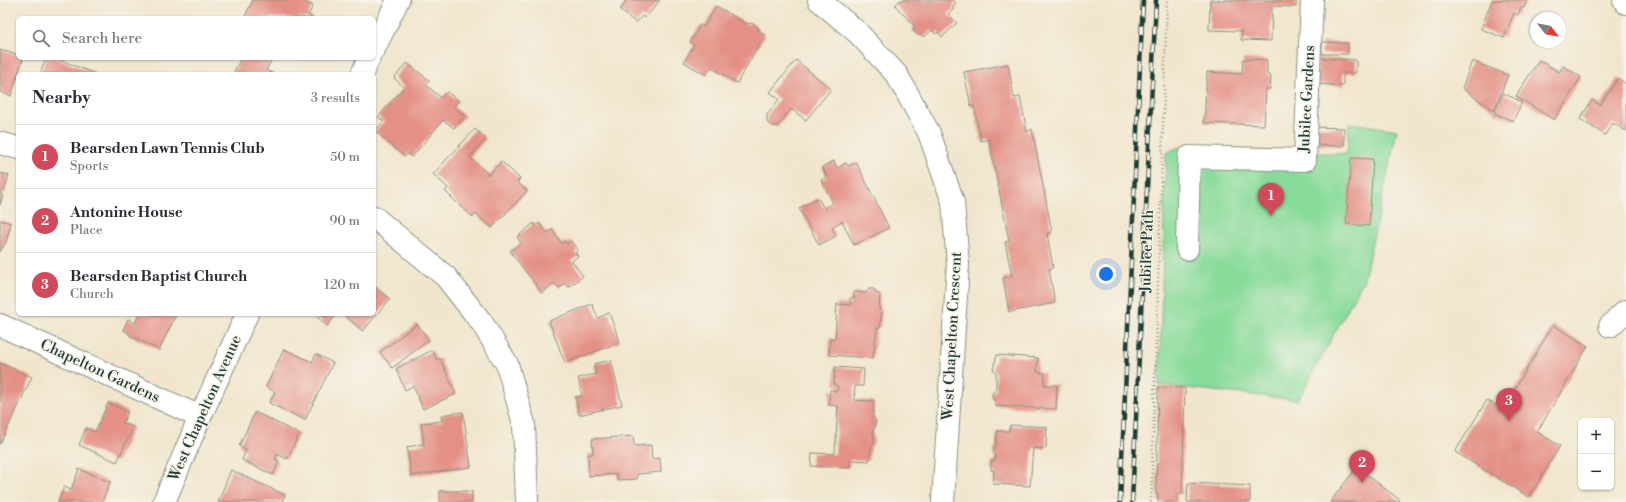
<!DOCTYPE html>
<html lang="en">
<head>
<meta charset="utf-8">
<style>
	body { margin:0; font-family:"Libre Bodoni",serif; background:#f2f2f3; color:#2b2b33 }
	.controls { position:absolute; right:12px; bottom:12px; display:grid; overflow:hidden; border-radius:6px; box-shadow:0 1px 3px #0004 }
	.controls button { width:36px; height:36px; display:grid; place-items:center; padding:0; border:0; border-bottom:1px solid #e1e1e2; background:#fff; color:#2b2b33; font:20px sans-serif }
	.compass { position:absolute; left:1530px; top:12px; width:36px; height:36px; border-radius:50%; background:#fff; box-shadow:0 1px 3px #0004; rotate:121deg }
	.you { position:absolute; left:1106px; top:274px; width:14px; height:14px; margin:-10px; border:3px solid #fff; border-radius:50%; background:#1a73e8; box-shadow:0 0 0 6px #1a73e833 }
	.badge { display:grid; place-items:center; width:26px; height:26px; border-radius:50%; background:#d1495b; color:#fff; font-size:13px; font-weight:700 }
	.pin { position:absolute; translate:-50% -33px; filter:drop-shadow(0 1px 2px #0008) }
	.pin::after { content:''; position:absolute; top:21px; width:14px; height:12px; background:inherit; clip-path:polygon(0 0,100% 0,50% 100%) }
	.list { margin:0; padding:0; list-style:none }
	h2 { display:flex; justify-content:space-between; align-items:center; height:52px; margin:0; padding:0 16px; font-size:17px }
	h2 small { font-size:13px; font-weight:400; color:#7c7c81 }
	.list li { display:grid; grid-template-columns:26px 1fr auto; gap:12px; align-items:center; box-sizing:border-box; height:64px; padding:0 16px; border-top:1px solid #e1e1e2 }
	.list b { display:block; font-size:15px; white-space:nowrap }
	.list p { margin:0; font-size:13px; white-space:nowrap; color:#7c7c81 }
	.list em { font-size:13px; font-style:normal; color:#7c7c81 }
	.icon { flex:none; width:22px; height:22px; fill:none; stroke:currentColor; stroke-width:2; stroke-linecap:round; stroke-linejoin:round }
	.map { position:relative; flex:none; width:1626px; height:502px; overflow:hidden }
	.search { position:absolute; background:#fff; box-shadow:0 1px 3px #0004; left:16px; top:16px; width:360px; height:44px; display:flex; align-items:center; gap:10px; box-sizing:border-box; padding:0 14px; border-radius:6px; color:#7c7c81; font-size:15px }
	.panel { position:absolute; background:#fff; box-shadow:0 1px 3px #0004; left:16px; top:72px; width:360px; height:244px; border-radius:6px }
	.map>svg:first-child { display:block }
	.pitch { fill:#89db9b; stroke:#548c68 }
	.building { fill:#e49086 }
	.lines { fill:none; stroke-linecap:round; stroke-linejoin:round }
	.minor-casing { stroke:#889280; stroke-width:24 }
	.path { stroke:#889280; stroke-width:2.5; stroke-dasharray:1 3; stroke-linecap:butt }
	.minor { stroke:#fff; stroke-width:22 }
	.rail-casing { stroke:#1f3d34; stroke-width:4.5 }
	.rail { stroke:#f7f3e8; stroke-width:3; stroke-dasharray:9; stroke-linecap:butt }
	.labels { text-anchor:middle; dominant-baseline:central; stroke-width:3; stroke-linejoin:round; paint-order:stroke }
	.street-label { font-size:15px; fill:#1f3d34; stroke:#f7f3e8 }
</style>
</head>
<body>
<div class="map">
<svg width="1626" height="502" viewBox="0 0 1626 502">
	<rect width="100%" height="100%" fill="#f7f3e8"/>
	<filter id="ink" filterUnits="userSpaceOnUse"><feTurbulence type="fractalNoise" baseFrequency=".025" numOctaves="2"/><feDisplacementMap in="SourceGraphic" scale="8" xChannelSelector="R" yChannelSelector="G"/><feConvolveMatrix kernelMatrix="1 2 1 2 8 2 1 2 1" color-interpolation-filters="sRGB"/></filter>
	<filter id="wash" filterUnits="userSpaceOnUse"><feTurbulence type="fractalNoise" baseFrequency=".012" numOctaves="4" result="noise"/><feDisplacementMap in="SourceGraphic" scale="16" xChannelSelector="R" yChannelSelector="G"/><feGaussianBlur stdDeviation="0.9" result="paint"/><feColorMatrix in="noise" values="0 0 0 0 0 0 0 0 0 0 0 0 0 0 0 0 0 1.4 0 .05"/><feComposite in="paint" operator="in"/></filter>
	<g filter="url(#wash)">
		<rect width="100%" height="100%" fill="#f1e6cd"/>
		<polygon class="pitch" points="1349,123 1397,130 1364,279 1298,400 1159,385 1166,153 1177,148 1347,154"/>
		<g id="blocks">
			<g class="building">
				<polygon points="253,0 301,0 313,6 308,15 313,18 244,18"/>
				<polygon points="623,0 660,0 645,18 642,16 636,23 620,10 626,2"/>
				<polygon points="901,0 953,0 956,3 952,7 954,9 948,14 957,23 942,37 938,32 936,34 932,30 924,37 922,35 918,35 913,31 914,26 895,5"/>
				<polygon points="1210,0 1296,0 1296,7 1272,6 1271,41 1241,40 1242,31 1209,30"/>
				<polygon points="1492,0 1527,0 1524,8 1521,7 1518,15 1514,13 1504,38 1481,29"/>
				<polygon points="716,6 747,24 752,23 758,27 759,31 765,35 737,83 711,67 706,75 684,62 694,45 690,42 700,25 704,27"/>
				<polygon points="1322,42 1348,43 1348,54 1322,54"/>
				<polygon points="0,50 18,55 18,58 23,58 11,96 0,92"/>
				<polygon points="46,58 55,58 96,74 40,74"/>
				<polygon points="241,58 271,58 272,59 266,70 274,74 233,74"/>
				<polygon points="1318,58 1356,60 1356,73 1343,73 1343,86 1316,84"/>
				<polygon points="1243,59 1267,60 1267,75 1271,75 1270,89 1266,89 1264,125 1204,123 1207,72 1242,74"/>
				<polygon points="796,60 831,89 806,120 791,109 778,126 772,126 767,122 767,115 779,99 770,92"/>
				<polygon points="1539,60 1559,72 1563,66 1581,77 1554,120 1516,96"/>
				<polygon points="1472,61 1508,75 1494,111 1462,88"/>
				<polygon points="407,63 430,81 426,85 441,98 447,92 459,101 454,107 465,116 454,128 443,120 412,157 408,154 405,157 375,131 384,121 378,117 404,87 394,78"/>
				<polygon points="1008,64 1014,98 1020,97 1027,132 1032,129 1052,232 1047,234 1053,268 1049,269 1055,303 1009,312 1003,278 1012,276 1005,242 1009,241 989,139 981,141 974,106 971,107 964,72"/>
				<polygon points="1618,78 1626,84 1626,131 1613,123 1605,135 1580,119 1592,100 1600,105"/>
				<polygon points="1503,93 1522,102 1513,121 1494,113"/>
				<polygon points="1314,127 1344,128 1344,146 1313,145"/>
				<polygon points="475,129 486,139 470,157 489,175 501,161 520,179 517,182 527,191 492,228 476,214 473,217 460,206 445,191 448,188 433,174"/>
				<polygon points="1351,158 1373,159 1369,226 1346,224"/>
				<polygon points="834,161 837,168 846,163 848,166 856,162 889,228 854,245 842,221 832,227 836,236 819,245 799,208 818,198 824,208 833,203 821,180 827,177 822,167"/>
				<polygon points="0,173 9,175 0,205"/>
				<polygon points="0,220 11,223 6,242 0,252"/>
				<polygon points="534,223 536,226 539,223 547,233 552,230 562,244 565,241 567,244 571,241 578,250 575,253 578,256 572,261 583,276 569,287 566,283 559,288 554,283 542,293 510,251 521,243 517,237"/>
				<polygon points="374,286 390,299 363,331 343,314 374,314"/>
				<polygon points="869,289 874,289 877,294 880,294 879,310 882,310 880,328 877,328 873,358 829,355 830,338 835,339 837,304 850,305 850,298 854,298 854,292 866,293"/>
				<polygon points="592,304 598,318 609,313 620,342 565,363 549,321"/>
				<polygon points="139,314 176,315 159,350 129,335 129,333 123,330 128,319 135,323"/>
				<polygon points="314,314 337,314 327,326"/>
				<polygon points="417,324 429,340 392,368 380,352"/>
				<polygon points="1553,325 1588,346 1537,432 1560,446 1529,497 1455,452 1487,400 1503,409"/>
				<polygon points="284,349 312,362 316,354 333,363 305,420 269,403 275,392 266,387"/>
				<polygon points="432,350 437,360 440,358 456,394 423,409 413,386 405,390 396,369"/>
				<polygon points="997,355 1038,358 1037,372 1045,373 1044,385 1057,385 1056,409 995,406 995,401 992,398 992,393 996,390 996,372 993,369"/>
				<polygon points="611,360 622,405 579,415 575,397 582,396 578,378 596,374 594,364"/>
				<polygon points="0,363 32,377 0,444"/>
				<polygon points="835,367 864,369 863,386 855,386 854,400 874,401 873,417 876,421 875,427 873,430 874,443 871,447 869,461 850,460 849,468 811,466 812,453 835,454 838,406 829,405 830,390 837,391 838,386 834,385"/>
				<polygon points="1158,387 1185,388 1182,494 1177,494 1177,502 1158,502 1158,494 1156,494"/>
				<polygon points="108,403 128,412 123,423 133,427 117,462 79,445 86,428 95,432"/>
				<polygon points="255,412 299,434 287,459 277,454 275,459 279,461 273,475 242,460 246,450 239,446"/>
				<polygon points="463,412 471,467 411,476 407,447 424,444 421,423 442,421 441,415"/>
				<polygon points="1010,425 1047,427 1046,449 1033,448 1030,486 993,484 994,471 991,470 991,462 995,460 995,455 993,453 996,444 997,431 1009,431"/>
				<polygon points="633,436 634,446 651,445 652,459 660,458 661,472 637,474 637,479 617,480 617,474 589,476 588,454 593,454 592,439"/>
				<polygon points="1357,467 1400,500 1398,502 1330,502"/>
				<polygon points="79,469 110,482 102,502 58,502 64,487 71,490"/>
				<polygon points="231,470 285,495 282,502 218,502"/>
				<polygon points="1188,483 1250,486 1250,502 1187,502"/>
				<rect x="440" y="491" width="32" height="11"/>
			</g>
		</g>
	</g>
	<g filter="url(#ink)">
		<use href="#blocks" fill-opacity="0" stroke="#889280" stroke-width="1"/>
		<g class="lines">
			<g class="minor-casing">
				<g id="minor">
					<polyline points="819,0 858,33 897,75 929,133 953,202 958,264 943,502"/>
					<polyline points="1624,0 1626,3"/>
					<polyline points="374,49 398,0"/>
					<polyline points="362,74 369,58"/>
					<polyline points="0,143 18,148"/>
					<polyline points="374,217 446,277 482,323 507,364 524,424 527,502"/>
					<polyline points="1187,249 1189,157 1305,160 1312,0"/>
					<polyline points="0,325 200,417"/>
					<polyline points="1610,326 1626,311"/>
					<polyline points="164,502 200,417 247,314"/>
				</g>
			</g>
			<polyline class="path" points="1151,502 1167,0"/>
			<use href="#minor" class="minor"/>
			<g class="rail-casing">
				<g id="rail">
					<polyline points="1120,502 1143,0"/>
					<polyline points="1132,502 1156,0"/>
				</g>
			</g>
			<use href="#rail" class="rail"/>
		</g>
	</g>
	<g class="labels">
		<g class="street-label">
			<text transform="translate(1307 99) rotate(-87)">Jubilee Gardens</text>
			<text transform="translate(1147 251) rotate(-88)">Jubilee Path</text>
			<text transform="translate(952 336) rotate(-87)">West Chapelton Crescent</text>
			<text transform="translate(100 371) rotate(25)">Chapelton Gardens</text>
			<text transform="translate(205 408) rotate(-66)">West Chapelton Avenue</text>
		</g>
	</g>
</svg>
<div class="controls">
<button>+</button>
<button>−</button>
</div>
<svg class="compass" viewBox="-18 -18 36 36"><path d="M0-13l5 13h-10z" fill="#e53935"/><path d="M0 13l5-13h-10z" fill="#7c7c81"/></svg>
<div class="you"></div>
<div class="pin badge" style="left:1271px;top:216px">1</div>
<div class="pin badge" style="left:1362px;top:483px">2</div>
<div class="pin badge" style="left:1509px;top:421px">3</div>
<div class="search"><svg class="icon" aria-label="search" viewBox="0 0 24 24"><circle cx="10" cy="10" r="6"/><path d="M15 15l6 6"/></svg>Search here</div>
<section class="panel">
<h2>Nearby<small>3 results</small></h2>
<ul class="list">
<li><span class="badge">1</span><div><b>Bearsden Lawn Tennis Club</b><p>Sports</p></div><em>50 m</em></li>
<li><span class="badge">2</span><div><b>Antonine House</b><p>Place</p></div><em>90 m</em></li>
<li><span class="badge">3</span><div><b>Bearsden Baptist Church</b><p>Church</p></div><em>120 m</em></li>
</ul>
</section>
</div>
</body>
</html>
